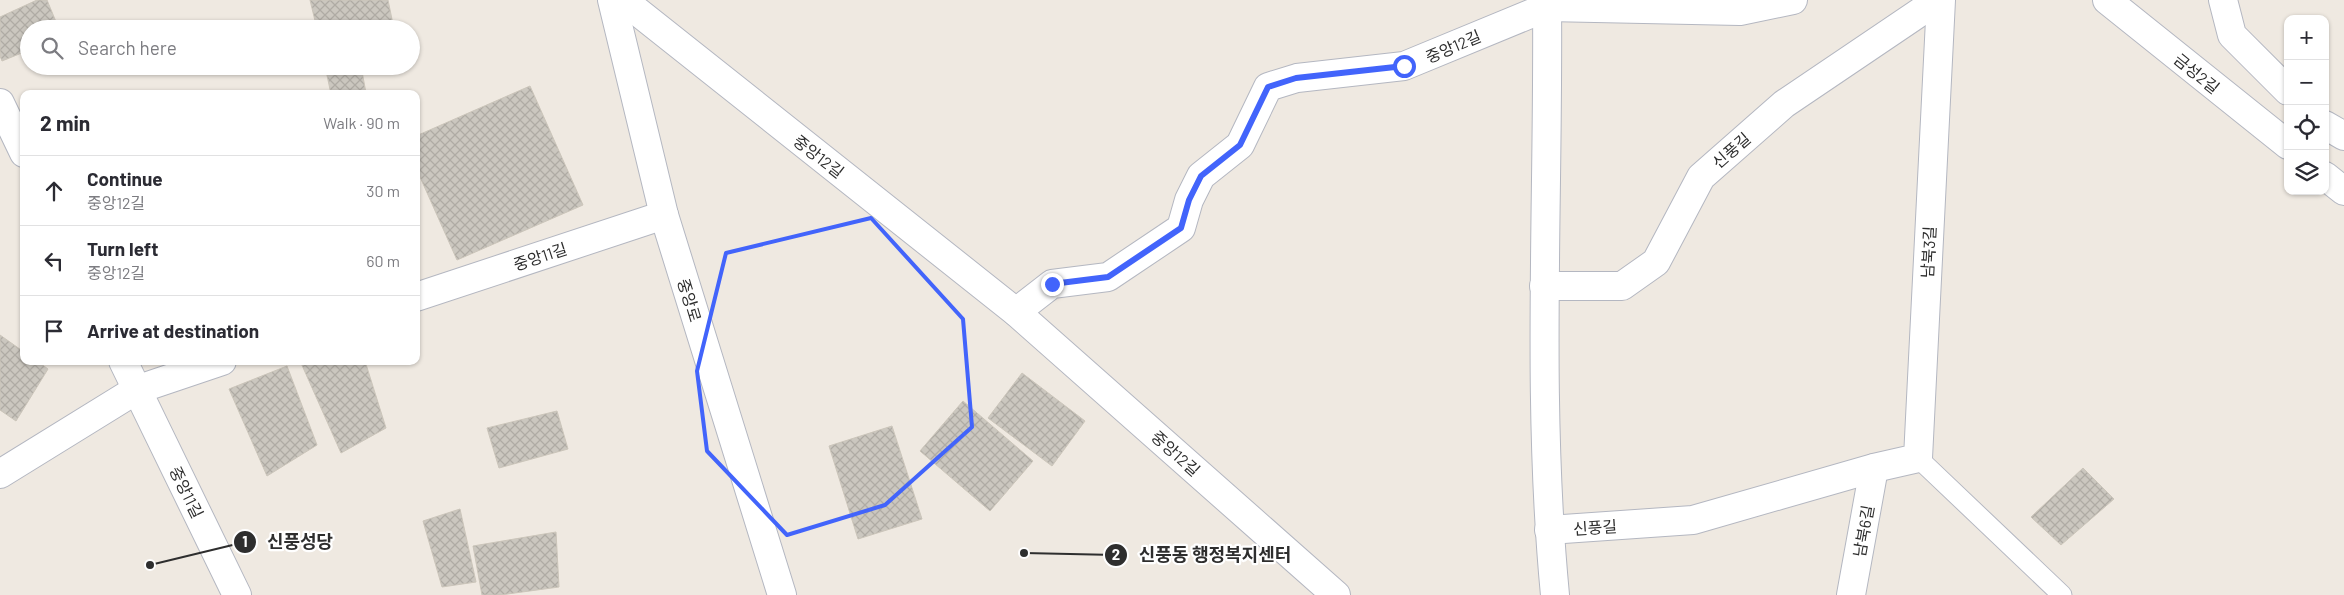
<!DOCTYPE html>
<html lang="en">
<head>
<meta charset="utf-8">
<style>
	body { margin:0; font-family:Barlow,"Noto Sans KR",sans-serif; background:#f7f7f7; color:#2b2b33 }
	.controls { position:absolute; right:15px; top:15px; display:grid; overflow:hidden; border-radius:10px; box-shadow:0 1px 4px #0004 }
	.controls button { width:45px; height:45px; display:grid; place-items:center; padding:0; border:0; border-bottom:1px solid #e1e1e2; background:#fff; color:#2b2b33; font:25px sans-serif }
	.stop { position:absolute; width:15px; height:15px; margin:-11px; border:4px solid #4264fb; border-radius:50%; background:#fff }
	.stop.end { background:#4264fb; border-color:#fff; box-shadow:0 1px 5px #0008 }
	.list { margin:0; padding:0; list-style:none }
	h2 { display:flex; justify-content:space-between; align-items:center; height:65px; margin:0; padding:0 20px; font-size:21px }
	h2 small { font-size:16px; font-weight:400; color:#7c7c81 }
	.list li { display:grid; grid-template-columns:32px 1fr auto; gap:15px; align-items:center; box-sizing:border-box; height:70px; padding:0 20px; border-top:1px solid #e1e1e2 }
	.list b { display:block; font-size:19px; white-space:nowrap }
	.list p { margin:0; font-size:16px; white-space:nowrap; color:#7c7c81 }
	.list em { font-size:16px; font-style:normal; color:#7c7c81 }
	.icon { flex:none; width:28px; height:28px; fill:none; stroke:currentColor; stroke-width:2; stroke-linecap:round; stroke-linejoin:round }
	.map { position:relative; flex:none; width:2344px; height:595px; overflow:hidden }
	.search { position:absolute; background:#fff; box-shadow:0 1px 4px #0004; left:20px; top:20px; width:400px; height:55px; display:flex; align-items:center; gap:12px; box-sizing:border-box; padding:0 18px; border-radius:28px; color:#7c7c81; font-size:19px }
	.panel { position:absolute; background:#fff; box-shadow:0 1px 4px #0004; left:20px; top:90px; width:400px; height:275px; border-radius:10px }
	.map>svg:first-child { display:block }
	.building { fill:url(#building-cross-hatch); stroke:#cbc5ba }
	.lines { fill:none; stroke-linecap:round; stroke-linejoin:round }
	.service-casing { stroke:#b4b7c1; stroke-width:21 }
	.minor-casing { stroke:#b4b7c1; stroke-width:30 }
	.tertiary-casing { stroke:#b4b7c1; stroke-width:30 }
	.service { stroke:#fff; stroke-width:19 }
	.minor { stroke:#fff; stroke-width:28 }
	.tertiary { stroke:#fff; stroke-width:28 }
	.route { stroke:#4264fb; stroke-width:6 }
	.marked { fill:none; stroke:#4264fb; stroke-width:4; stroke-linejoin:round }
	.labels { text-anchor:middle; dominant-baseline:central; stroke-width:4.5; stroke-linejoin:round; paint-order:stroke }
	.street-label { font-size:16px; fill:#2e2e2e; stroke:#fff }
	.leader { fill:none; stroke:#2e2e2e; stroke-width:2 }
	.callout-dot { fill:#2e2e2e; stroke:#fff; stroke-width:2 }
	.mark-label { font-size:15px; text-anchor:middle; font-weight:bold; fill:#fff }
	.callout-label { font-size:18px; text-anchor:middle; font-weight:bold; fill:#2e2e2e; stroke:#fff; stroke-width:4.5; stroke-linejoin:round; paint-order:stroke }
</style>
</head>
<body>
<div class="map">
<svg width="2344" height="595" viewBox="0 0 2344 595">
	<defs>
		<pattern id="building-cross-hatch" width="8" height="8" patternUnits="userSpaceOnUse" patternTransform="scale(1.25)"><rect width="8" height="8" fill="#cbc7bf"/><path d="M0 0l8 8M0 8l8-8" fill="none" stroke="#afaba4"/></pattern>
	</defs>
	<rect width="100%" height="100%" fill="#efe9e1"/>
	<g class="building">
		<polygon points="37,0 47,0 59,29 29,29 29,50 2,61 0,56 0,17"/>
		<polygon points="310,0 388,0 394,29 317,29"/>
		<polygon points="325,66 361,66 366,93 331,94"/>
		<polygon points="530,86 583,205 457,260 416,168 416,136"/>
		<polygon points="0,335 24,352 24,361 37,361 48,369 16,421 0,410"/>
		<polygon points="306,361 365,361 386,428 341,453 301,363"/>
		<polygon points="287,366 317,445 267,476 229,389"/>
		<polygon points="1022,373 1085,421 1052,466 988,418"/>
		<polygon points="963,401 1033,461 990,511 920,451"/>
		<polygon points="557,411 568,449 499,468 487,428"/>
		<polygon points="892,426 922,519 858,539 829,446"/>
		<polygon points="2083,468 2114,499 2061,545 2031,517"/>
		<polygon points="460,509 476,582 442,587 423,521"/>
		<polygon points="556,532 559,587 500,595 482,595 473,546"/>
	</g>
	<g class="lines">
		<g class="service-casing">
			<polyline id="service" points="1918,458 2062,595"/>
		</g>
		<g class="minor-casing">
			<g id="minor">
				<polyline points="623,0 1016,312 1336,595"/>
				<path d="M1547 0C1549 198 1536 397 1555 595"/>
				<polyline points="2107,0 2288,145"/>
				<polyline points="2223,0 2232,35 2288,91"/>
				<polyline points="0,103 24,153"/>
				<polyline points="2325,125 2344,136"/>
				<polyline points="2325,176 2344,191"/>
				<polyline points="1544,286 1622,286 1656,262 1701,177 1784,104 1938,0"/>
				<polyline points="416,297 664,215"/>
				<polyline points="1016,312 1052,284 1108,277 1181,228 1189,200 1201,176 1240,145 1268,87 1297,78 1404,66 1547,7 1740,11 1793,0"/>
				<polyline points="123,361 237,595"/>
				<polyline points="0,474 136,390 222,361"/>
				<polyline points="1549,530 1693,520 1874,468 1918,458 1941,0"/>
				<polyline points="1851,595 1874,468"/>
			</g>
		</g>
		<g class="tertiary-casing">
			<polyline id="tertiary" points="612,0 664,215 782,595"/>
		</g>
		<use href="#service" class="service"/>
		<use href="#minor" class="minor"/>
		<use href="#tertiary" class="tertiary"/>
	</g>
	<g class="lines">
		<polyline class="route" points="1052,284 1108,277 1181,228 1189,200 1201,176 1240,145 1268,87 1296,78 1404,66"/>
	</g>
	<path class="marked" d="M871 218 963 319 972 427 885 505 787 535 707 451 697 371 726 253Z"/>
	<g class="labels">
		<g class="street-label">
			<text transform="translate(1453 46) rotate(-23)">중앙12길</text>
			<text transform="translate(2197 73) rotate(39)">금성2길</text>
			<text transform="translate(1731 150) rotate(-41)">신풍길</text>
			<text transform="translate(819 156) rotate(38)">중앙12길</text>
			<text transform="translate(1928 252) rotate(-87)">남북3길</text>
			<text transform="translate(540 256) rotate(-18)">중앙11길</text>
			<text transform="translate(690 300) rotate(73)">중앙로</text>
			<text transform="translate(1176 453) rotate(42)">중앙12길</text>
			<text transform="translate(187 492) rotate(64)">중앙11길</text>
			<text transform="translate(1595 527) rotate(-4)">신풍길</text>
			<text transform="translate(1863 531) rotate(-80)">남북6길</text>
		</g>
	</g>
	<path class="leader" d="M150 565L245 542M1024 553L1116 555"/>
	<g class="callout-dot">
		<circle cx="150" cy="565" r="5"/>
		<circle cx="1024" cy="553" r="5"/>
		<circle cx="245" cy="542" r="12"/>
		<circle cx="1116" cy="555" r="12"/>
	</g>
	<g class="mark-label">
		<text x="245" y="547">1</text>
		<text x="1116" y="560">2</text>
	</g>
	<g class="callout-label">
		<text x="300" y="548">신풍성당</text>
		<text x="1215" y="561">신풍동 행정복지센터</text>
	</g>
</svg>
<div class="controls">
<button>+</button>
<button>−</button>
<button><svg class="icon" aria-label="locate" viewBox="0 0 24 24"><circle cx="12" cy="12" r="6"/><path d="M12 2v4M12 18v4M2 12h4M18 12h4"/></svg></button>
<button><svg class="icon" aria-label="layers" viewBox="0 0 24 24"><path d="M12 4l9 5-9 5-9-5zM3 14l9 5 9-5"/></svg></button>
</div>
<div class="stop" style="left:1404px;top:66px"></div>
<div class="stop end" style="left:1052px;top:284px"></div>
<div class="search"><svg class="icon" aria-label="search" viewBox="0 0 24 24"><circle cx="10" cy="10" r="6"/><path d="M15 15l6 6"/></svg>Search here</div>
<section class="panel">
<h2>2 min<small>Walk · 90 m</small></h2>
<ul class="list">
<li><svg class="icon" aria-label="ahead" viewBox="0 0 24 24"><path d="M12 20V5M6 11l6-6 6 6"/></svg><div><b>Continue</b><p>중앙12길</p></div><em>30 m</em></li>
<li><svg class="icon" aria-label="left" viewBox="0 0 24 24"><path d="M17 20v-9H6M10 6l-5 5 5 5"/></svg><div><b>Turn left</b><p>중앙12길</p></div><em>60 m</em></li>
<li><svg class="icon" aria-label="arrive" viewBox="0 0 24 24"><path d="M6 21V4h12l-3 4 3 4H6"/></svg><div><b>Arrive at destination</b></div></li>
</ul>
</section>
</div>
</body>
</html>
